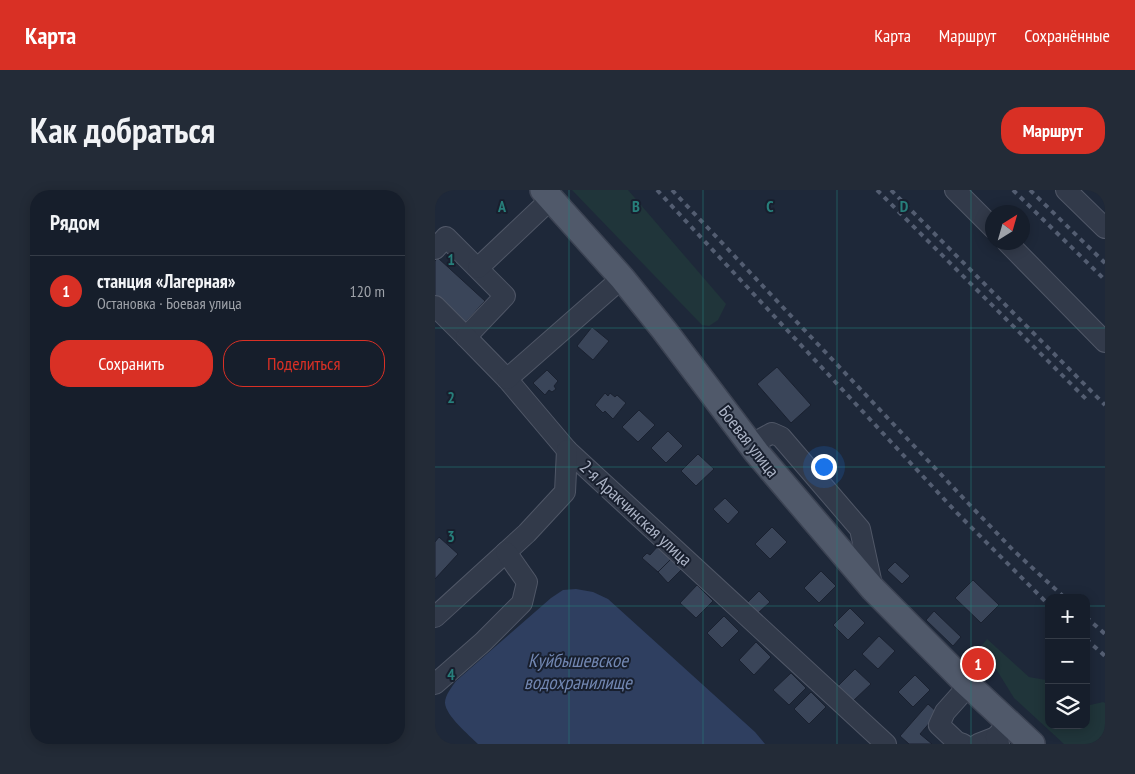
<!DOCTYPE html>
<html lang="ru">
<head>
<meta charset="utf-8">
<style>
	body { margin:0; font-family:"PT Sans Narrow",sans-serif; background:#232b37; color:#f1f3f6 }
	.controls { position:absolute; right:15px; bottom:15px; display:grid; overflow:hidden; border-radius:10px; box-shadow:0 2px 12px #0003 }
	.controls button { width:45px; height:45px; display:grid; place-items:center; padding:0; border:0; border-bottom:1px solid #353c47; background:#161e2b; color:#f1f3f6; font:25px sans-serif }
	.compass { position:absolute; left:550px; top:15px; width:45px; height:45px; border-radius:50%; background:#161e2b; box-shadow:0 2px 12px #0003; rotate:37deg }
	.you { position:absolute; left:388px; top:276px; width:18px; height:18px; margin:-12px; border:4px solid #fff; border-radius:50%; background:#1a73e8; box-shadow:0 0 0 8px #1a73e833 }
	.badge { display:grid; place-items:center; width:32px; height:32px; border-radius:50%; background:#d93025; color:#fff; font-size:16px; font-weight:700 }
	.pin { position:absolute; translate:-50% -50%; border:2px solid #fff; box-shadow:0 1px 5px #0006 }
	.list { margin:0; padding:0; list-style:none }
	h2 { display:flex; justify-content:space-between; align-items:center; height:65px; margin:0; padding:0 20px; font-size:21px }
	h2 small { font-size:16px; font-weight:400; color:#9ea2a9 }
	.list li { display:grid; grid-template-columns:32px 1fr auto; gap:15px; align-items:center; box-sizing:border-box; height:70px; padding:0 20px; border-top:1px solid #353c47 }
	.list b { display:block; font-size:19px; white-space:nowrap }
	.list p { margin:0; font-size:16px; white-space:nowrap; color:#9ea2a9 }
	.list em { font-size:16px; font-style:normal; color:#9ea2a9 }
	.actions { display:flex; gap:10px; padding:15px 20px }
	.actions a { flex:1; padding:11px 0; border:1px solid #d93025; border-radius:20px; text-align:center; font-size:18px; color:#d93025 }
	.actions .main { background:#d93025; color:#fff }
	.icon { flex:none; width:28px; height:28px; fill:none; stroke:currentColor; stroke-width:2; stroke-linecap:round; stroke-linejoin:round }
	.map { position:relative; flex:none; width:670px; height:554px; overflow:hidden; border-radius:20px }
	header { display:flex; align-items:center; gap:30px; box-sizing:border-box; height:70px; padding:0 25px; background:#d93025; color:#fff }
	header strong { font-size:24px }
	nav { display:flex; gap:28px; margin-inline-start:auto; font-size:18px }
	.intro { display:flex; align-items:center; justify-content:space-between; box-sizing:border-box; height:120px; padding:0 30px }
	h1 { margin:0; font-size:35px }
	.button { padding:12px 22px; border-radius:20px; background:#d93025; color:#fff; font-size:18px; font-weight:700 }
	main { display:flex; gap:30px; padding:0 30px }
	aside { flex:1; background:#161e2b; border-radius:20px; box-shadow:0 2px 12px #0003 }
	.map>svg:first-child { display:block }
	.green { fill:#20353a }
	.water { fill:#2f3f60 }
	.building { fill:#3a4559; stroke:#1a2130 }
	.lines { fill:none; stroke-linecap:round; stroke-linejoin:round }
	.minor-casing { stroke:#505767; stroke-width:22 }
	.major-casing { stroke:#3c4353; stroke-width:28 }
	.minor { stroke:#323a4a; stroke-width:20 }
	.major { stroke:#50596a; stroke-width:25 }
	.rail { stroke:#535d71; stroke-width:4; stroke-dasharray:5 5; stroke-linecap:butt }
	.grid { fill:none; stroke:#277f7b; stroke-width:1; stroke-opacity:0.55 }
	.labels { text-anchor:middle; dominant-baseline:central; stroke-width:4; stroke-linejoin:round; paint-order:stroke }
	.street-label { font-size:18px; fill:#acb4c6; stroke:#181f2e }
	.water-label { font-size:19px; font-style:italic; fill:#7287b2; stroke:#181f2e }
	.grid-label { font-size:16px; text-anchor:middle; font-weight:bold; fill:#277f7b; stroke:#181f2e; stroke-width:4; stroke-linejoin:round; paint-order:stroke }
</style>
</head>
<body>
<header>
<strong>Карта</strong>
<nav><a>Карта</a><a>Маршрут</a><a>Сохранённые</a></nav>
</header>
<div class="intro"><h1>Как добраться</h1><a class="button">Маршрут</a></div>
<main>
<aside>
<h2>Рядом<small></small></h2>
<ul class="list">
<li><span class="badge">1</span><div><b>станция «Лагерная»</b><p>Остановка · Боевая улица</p></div><em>120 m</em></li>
</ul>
<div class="actions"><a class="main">Сохранить</a><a>Поделиться</a></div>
</aside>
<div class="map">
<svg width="670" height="554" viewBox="0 0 670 554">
	<rect width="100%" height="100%" fill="#1e2839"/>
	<g class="green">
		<polygon points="137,0 193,0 291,114 283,130 274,136 267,135"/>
		<polygon points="552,449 594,487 611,490 614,495 614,535 651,535 651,516 668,512 670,513 670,554 629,554 579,508 558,474 543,460"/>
	</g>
	<path class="water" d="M141 399 158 402 173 409 320 542 330 554H43C34 545 11 526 10 513 10 505 17 497 21 491L116 408 128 400Z"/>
	<g class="building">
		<polygon points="3,68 50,111 28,135 0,109 0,71"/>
		<polygon points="157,137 174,151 158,170 142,156"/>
		<polygon points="342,177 376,215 356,233 322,194"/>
		<polygon points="112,180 123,191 119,196 121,199 117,202 114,200 110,205 98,193"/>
		<polygon points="170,203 173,206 175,203 180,207 182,205 191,213 178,229 170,221 168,223 160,215"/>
		<polygon points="204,220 220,235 203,252 187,237"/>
		<polygon points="233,241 248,256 231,273 216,258"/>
		<polygon points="263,264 279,279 261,296 246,281"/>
		<polygon points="290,308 304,322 293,334 278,319"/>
		<polygon points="337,337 352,352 335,369 320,354"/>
		<polygon points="4,347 23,364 0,389 0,352"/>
		<polygon points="223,356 236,369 223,382 207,368 212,363 215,365"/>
		<polygon points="236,369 247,379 233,393 223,382"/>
		<polygon points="460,372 475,386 467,394 452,380"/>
		<polygon points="386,381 401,396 384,413 369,398"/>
		<polygon points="538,390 564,415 546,433 520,408"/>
		<polygon points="262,395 278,411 261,428 245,413"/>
		<polygon points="324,401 335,412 322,424 312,413"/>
		<polygon points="415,418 430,433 413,450 398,435"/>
		<polygon points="499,421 526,447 518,456 491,430"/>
		<polygon points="289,426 304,441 287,458 272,443"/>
		<polygon points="444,446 460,461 443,479 427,464"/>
		<polygon points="321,452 336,467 319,485 304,470"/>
		<polygon points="420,479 436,494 418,511 403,496"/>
		<polygon points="356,483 371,498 354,515 338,500"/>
		<polygon points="480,485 495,500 478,517 463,502"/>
		<polygon points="376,502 391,517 374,534 359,519"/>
		<polygon points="493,514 503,523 485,544 497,554 474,554 465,546"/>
	</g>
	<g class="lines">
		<g class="minor-casing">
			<g id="minor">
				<polyline points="520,0 558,38"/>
				<polyline points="631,0 670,38"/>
				<polyline points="572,52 670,152"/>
				<polyline points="0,59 11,47 70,106 31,147 0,116"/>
				<polyline points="43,78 117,8"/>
				<polyline points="31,147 72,189 132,260 451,554"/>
				<polyline points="72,189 187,88"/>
				<polyline points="322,263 326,249 337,243 346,247 425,339 438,399"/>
				<polyline points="0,427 92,343 130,302 132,260"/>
				<polyline points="0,494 48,452 87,413 92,392 71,362"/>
				<polyline points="528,554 522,552 504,535 510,522 534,495"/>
				<polyline points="543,554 561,547"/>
				<polyline points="564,554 561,547 574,532"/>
			</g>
		</g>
		<g class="major-casing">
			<polyline id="major" points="108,0 187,88 229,140 322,263 438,399 528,490 597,554"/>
		</g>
		<use href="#minor" class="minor"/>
		<use href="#major" class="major"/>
		<g class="rail">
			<polyline points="222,0 522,323 614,415"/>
			<polyline points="237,0 533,313 578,360 630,408"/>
			<polyline points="442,0 653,211"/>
			<polyline points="456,0 670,215"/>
			<polyline points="578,0 670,90"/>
			<polyline points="595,0 670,73"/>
			<polyline points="651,427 670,444"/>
			<polyline points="651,449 670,466"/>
		</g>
	</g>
	<path class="grid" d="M134 0V554M268 0V554M402 0V554M536 0V554M0 138H670M0 277H670M0 416H614M651 416H670"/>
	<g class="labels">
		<g class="street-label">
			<text transform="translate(314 251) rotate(52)">Боевая улица</text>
			<text transform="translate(201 323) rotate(43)">2-я Аракчинская улица</text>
		</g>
		<g class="water-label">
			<text x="143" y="470">Куйбышевское<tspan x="143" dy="22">водохранилище</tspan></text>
		</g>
	</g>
	<g class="grid-label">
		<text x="67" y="22">A</text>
		<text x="201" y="22">B</text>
		<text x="335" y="22">C</text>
		<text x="469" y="22">D</text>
		<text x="16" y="75">1</text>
		<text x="16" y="213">2</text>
		<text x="16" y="352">3</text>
		<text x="16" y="490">4</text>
	</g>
</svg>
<div class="controls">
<button>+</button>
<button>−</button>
<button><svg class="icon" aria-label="layers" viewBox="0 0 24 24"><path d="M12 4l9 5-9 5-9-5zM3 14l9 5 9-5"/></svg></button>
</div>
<svg class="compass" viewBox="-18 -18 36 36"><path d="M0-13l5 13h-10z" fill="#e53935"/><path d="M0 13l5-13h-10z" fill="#9ea2a9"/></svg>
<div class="you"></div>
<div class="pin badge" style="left:543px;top:474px">1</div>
</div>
</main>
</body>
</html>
